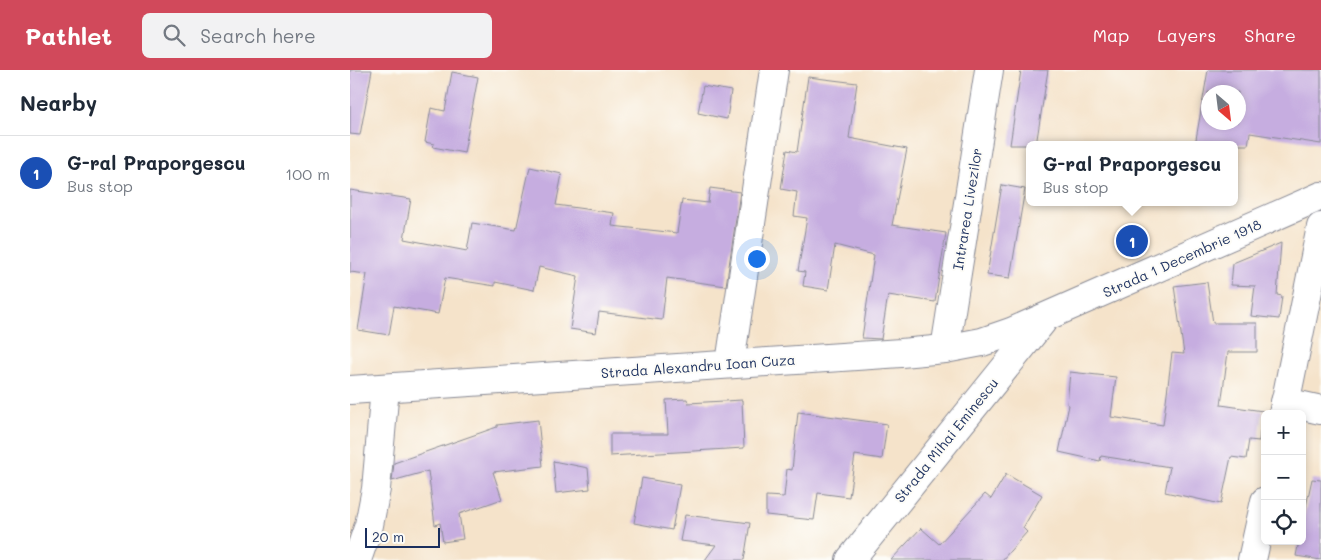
<!DOCTYPE html>
<html lang="en">
<head>
<meta charset="utf-8">
<style>
	body { margin:0; font-family:Mali,sans-serif; background:#f2f2f3; color:#1f2937 }
	.controls { position:absolute; right:15px; bottom:15px; display:grid; overflow:hidden; border-radius:8px; box-shadow:0 2px 8px #0003 }
	.controls button { width:45px; height:45px; display:grid; place-items:center; padding:0; border:0; border-bottom:1px solid #e0e1e3; background:#fff; color:#1f2937; font:25px sans-serif }
	.compass { position:absolute; left:851px; top:15px; width:45px; height:45px; border-radius:50%; background:#fff; box-shadow:0 2px 8px #0003; rotate:152deg }
	.scale { position:absolute; left:15px; bottom:12px; width:75px; box-sizing:border-box; padding-left:5px; border:2px solid #1b2f5e; border-top:0; font-size:14px; line-height:18px; white-space:nowrap; color:#1b2f5e; -webkit-text-stroke:4px #fdfcf7; paint-order:stroke }
	.you { position:absolute; left:406px; top:188px; width:18px; height:18px; margin:-12px; border:4px solid #fff; border-radius:50%; background:#1a73e8; box-shadow:0 0 0 8px #1a73e833 }
	.badge { display:grid; place-items:center; width:32px; height:32px; border-radius:50%; background:#d1495b; color:#fff; font-size:16px; font-weight:700 }
	.pin { position:absolute; translate:-50% -50%; border:2px solid #fff; box-shadow:0 1px 5px #0006 }
	.popup { position:absolute; left:676px; top:71px; width:212px; height:65px; box-sizing:border-box; display:grid; place-content:center; border-radius:8px; background:#fff; filter:drop-shadow(0 1px 4px #0005); font-size:16px; white-space:nowrap; color:#747a83 }
	.popup b { font-size:19px; color:#1f2937 }
	.popup::after { content:''; position:absolute; left:50%; top:100%; margin-left:-10px; border:10px solid transparent; border-top-color:#fff }
	.list { margin:0; padding:0; list-style:none }
	h2 { display:flex; justify-content:space-between; align-items:center; height:65px; margin:0; padding:0 20px; font-size:21px }
	h2 small { font-size:16px; font-weight:400; color:#747a83 }
	.list li { display:grid; grid-template-columns:32px 1fr auto; gap:15px; align-items:center; box-sizing:border-box; height:75px; padding:0 20px; border-top:1px solid #e0e1e3 }
	.list b { display:block; font-size:19px; white-space:nowrap }
	.list p { margin:0; font-size:16px; white-space:nowrap; color:#747a83 }
	.list em { font-size:16px; font-style:normal; color:#747a83 }
	.icon { flex:none; width:28px; height:28px; fill:none; stroke:currentColor; stroke-width:2; stroke-linecap:round; stroke-linejoin:round }
	.map { position:relative; flex:none; width:971px; height:490px; overflow:hidden }
	header { display:flex; align-items:center; gap:30px; box-sizing:border-box; height:70px; padding:0 25px; background:#d1495b; color:#fff }
	header strong { font-size:24px }
	nav { display:flex; gap:28px; margin-inline-start:auto; font-size:18px }
	.search { width:350px; height:45px; background:#f2f2f3; display:flex; align-items:center; gap:12px; box-sizing:border-box; padding:0 18px; border-radius:8px; color:#747a83; font-size:19px }
	main { display:flex }
	aside { flex:1; background:#fff }
	.map>svg:first-child { display:block }
	.building { fill:#c6ade0; fill-rule:evenodd }
	.lines { fill:none; stroke-linecap:round; stroke-linejoin:round }
	.street-casing { stroke:#888994; stroke-width:30 }
	.secondary-casing { stroke:#888994; stroke-width:30 }
	.street { stroke:#fff; stroke-width:28 }
	.secondary { stroke:#fff; stroke-width:28 }
	.labels { text-anchor:middle; dominant-baseline:central; stroke-width:4; stroke-linejoin:round; paint-order:stroke }
	.street-label { font-size:14px; fill:#1b2f5e; stroke:#fdfcf7 }
</style>
</head>
<body>
<header>
<strong>Pathlet</strong>
<div class="search"><svg class="icon" aria-label="search" viewBox="0 0 24 24"><circle cx="10" cy="10" r="6"/><path d="M15 15l6 6"/></svg>Search here</div>
<nav><a>Map</a><a>Layers</a><a>Share</a></nav>
</header>
<main>
<aside>
<h2>Nearby<small></small></h2>
<ul class="list">
<li><span class="badge" style="background:#1a4fb4">1</span><div><b>G-ral Praporgescu</b><p>Bus stop</p></div><em>100 m</em></li>
</ul>
</aside>
<div class="map">
<svg width="971" height="490" viewBox="0 0 971 490">
	<rect width="100%" height="100%" fill="#fdfcf7"/>
	<filter id="ink" filterUnits="userSpaceOnUse"><feTurbulence type="fractalNoise" baseFrequency=".02" numOctaves="2"/><feDisplacementMap in="SourceGraphic" scale="10" xChannelSelector="R" yChannelSelector="G"/><feConvolveMatrix kernelMatrix="1 2 1 2 8 2 1 2 1" color-interpolation-filters="sRGB"/></filter>
	<filter id="wash" filterUnits="userSpaceOnUse"><feTurbulence type="fractalNoise" baseFrequency=".0096" numOctaves="4" result="noise"/><feDisplacementMap in="SourceGraphic" scale="20" xChannelSelector="R" yChannelSelector="G"/><feGaussianBlur stdDeviation="1.12" result="paint"/><feColorMatrix in="noise" values="0 0 0 0 0 0 0 0 0 0 0 0 0 0 0 0 0 1.4 0 .05"/><feComposite in="paint" operator="in"/></filter>
	<g filter="url(#wash)">
		<rect width="100%" height="100%" fill="#f5e3ca"/>
		<g id="blocks">
			<g class="building">
				<polygon points="0,0 22,0 10,65 0,64"/>
				<polygon points="671,0 698,0 686,75 660,75"/>
				<path d="M858 0H971V74L900 63 898 75H845ZM858 22H888V52H858Z"/>
				<polygon points="102,2 128,7 114,83 83,77 84,74 75,72 81,38 95,41"/>
				<polygon points="458,7 507,13 499,68 557,79 542,155 596,163 585,232 538,225 531,269 512,268 524,185 485,175 478,220 453,216 455,202 448,201 457,148 444,146 447,122 431,119 437,80 447,82"/>
				<polygon points="353,16 381,21 377,49 348,43"/>
				<polygon points="180,97 212,104 206,135 264,143 262,156 327,163 332,130 358,133 360,118 390,122 376,216 317,208 312,250 249,242 246,263 220,259 228,206 189,197 184,220 145,212 145,216 95,208 88,244 44,236 39,265 8,260 17,204 0,202 0,120 61,129 54,169 117,181 122,153 166,160"/>
				<polygon points="652,115 675,119 660,208 637,205"/>
				<polygon points="931,173 927,225 932,226 929,249 901,246 905,216 881,215 883,193"/>
				<polygon points="857,212 863,253 907,253 907,282 878,282 871,335 913,341 909,371 899,370 896,389 881,387 871,434 815,422 820,397 751,386 750,391 709,382 719,335 717,334 720,302 766,307 761,347 813,355 822,283 834,284 824,216"/>
				<polygon points="337,329 338,333 392,330 394,378 260,386 260,364 318,364 316,330"/>
				<polygon points="448,342 537,354 532,389 505,385 499,427 468,423 464,450 416,445 416,426 434,427 437,399 442,400"/>
				<polygon points="188,350 193,396 143,402 152,429 109,444 113,469 93,472 90,453 85,455 78,401 42,411 44,393 147,357 147,355"/>
				<polygon points="203,391 238,398 240,419 206,423"/>
				<polygon points="656,404 692,425 673,458 677,462 652,490 541,490 571,458 589,474 635,424 641,429"/>
				<polygon points="292,408 330,415 322,460 284,453"/>
				<polygon points="962,409 971,410 971,490 946,486 949,471 952,471 952,455"/>
				<polygon points="335,445 400,453 394,490 355,490 366,475 330,471"/>
			</g>
		</g>
	</g>
	<g filter="url(#ink)">
		<use href="#blocks" fill-opacity="0" stroke="#888994" stroke-width="1"/>
		<g class="lines">
			<g class="street-casing">
				<g id="street">
					<polyline points="595,279 639,0"/>
					<polyline points="380,293 424,0"/>
					<polyline points="935,332 971,340"/>
					<polyline points="933,344 971,157"/>
					<polyline points="7,490 19,455 26,419 35,318"/>
					<polyline points="902,490 915,431"/>
				</g>
			</g>
			<g class="secondary-casing">
				<g id="secondary">
					<polyline points="0,320 551,283 595,279 632,272 661,262 971,126"/>
					<polyline points="500,490 692,252"/>
				</g>
			</g>
			<use href="#street" class="street"/>
			<use href="#secondary" class="secondary"/>
		</g>
	</g>
	<g class="labels">
		<g class="street-label">
			<text transform="translate(617 139) rotate(-81)">Intrarea Livezilor</text>
			<text transform="translate(832 188) rotate(-24)">Strada 1 Decembrie 1918</text>
			<text transform="translate(348 296) rotate(-4)">Strada Alexandru Ioan Cuza</text>
			<text transform="translate(596 370) rotate(-51)">Strada Mihai Eminescu</text>
		</g>
	</g>
</svg>
<div class="controls">
<button>+</button>
<button>−</button>
<button><svg class="icon" aria-label="locate" viewBox="0 0 24 24"><circle cx="12" cy="12" r="6"/><path d="M12 2v4M12 18v4M2 12h4M18 12h4"/></svg></button>
</div>
<svg class="compass" viewBox="-18 -18 36 36"><path d="M0-13l5 13h-10z" fill="#e53935"/><path d="M0 13l5-13h-10z" fill="#747a83"/></svg>
<div class="scale">20 m</div>
<div class="you"></div>
<div class="pin badge" style="left:782px;top:171px;background:#1a4fb4">1</div>
<div class="popup"><b>G-ral Praporgescu</b>Bus stop</div>
</div>
</main>
</body>
</html>
